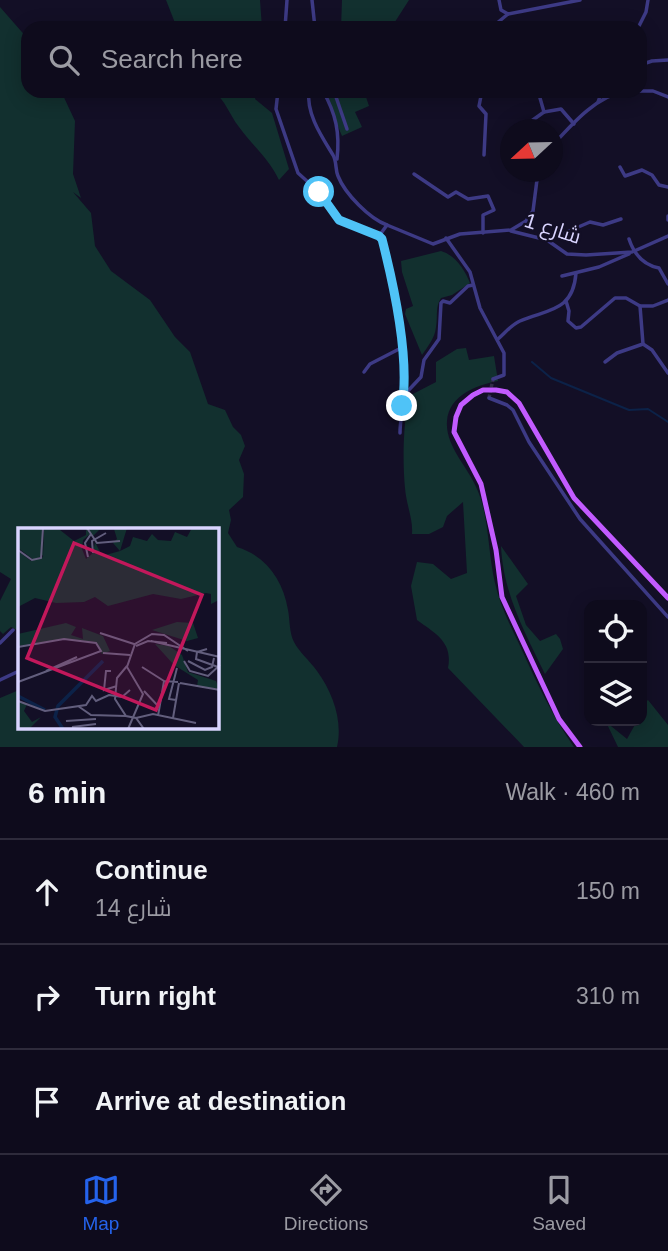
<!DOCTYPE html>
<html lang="en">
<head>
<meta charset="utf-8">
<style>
	body { margin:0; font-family:Helvetica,Cairo,sans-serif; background:#1c1929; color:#f1f3f6 }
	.controls { position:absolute; right:21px; bottom:21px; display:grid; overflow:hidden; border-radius:14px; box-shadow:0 4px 18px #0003 }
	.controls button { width:63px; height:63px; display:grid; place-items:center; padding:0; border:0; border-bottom:2px solid #2e2b3b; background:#0e0b1c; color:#f1f3f6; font:35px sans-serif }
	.compass { position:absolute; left:500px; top:119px; width:63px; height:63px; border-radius:50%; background:#0e0b1c; box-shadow:0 4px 18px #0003; rotate:248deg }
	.stop { position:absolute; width:21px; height:21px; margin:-16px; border:5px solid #4fc3f7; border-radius:50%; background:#fff }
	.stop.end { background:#4fc3f7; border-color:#fff; box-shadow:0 2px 7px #0008 }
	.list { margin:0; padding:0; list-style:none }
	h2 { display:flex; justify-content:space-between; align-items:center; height:91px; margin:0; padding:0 28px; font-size:30px }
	h2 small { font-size:23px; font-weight:400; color:#9b9ba3 }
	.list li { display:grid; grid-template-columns:46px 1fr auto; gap:21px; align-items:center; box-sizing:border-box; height:105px; padding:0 28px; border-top:2px solid #2e2b3b }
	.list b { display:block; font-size:26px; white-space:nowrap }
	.list p { margin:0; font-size:23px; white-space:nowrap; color:#9b9ba3 }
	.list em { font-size:23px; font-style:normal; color:#9b9ba3 }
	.icon { flex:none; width:38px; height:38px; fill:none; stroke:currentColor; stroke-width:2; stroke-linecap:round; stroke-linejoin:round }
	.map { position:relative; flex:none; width:668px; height:747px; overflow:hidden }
	.search { position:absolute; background:#0e0b1c; box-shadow:0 4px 18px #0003; left:21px; right:21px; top:21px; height:77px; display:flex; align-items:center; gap:18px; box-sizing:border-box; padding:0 24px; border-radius:21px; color:#9b9ba3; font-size:26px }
	.sheet { height:406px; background:#0e0b1c }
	nav { display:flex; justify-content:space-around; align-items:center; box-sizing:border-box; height:98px; border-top:2px solid #2e2b3b; background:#0e0b1c; font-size:19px; color:#9b9ba3 }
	nav a { display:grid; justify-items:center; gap:4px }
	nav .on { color:#2563eb }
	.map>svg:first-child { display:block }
	.green { fill:#12302f }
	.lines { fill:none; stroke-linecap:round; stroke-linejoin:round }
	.stream { stroke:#0c2248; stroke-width:2 }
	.minor-tunnel { stroke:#312d47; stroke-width:3.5; stroke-dasharray:3.5 2; stroke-linecap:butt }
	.minor { stroke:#3d3a85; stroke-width:3.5 }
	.major { stroke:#c25bff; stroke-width:5 }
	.route { stroke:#4fc3f7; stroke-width:9 }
	.labels { text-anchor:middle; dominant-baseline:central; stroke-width:5; stroke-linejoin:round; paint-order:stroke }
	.street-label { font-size:21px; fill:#d9d4ff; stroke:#130f26 }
	.inset-river { fill:none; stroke:#0c2248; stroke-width:3.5 }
	.inset-road { fill:none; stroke:#625e7d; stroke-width:2 }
	.view { fill:#c2185b; fill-opacity:0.15; stroke:#c2185b; stroke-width:3.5 }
	.inset-edge { fill:none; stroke:#d9d4ff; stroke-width:3.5 }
</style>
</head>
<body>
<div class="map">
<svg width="668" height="747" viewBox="0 0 668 747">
	<rect width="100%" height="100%" fill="#130f26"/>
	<g class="green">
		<polygon points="166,0 260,0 262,28 177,28"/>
		<polygon points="342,0 409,0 391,28 341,28"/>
		<path d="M0 7 28 39V91H61L75 121 73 174 81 198 73 192 91 213 95 246 111 271 150 300 175 337 190 352 208 404 225 410 233 427 241 435 245 446 239 460 244 474 243 497 229 510 231 520 228 533 237 547C266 556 283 580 288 610 290 620 289 632 294 642 299 652 310 661 317 671 333 693 343 721 337 747H0V698L19 690V728H217V530H19V631L11 627 3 634 0 631V601L11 579 0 572Z"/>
		<path d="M213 91H257L255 99 272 113 289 169 279 180C269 159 253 146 239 127 229 114 226 101 213 91Z"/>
		<polygon points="323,91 364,91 369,106 355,112 362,127 342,136"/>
		<path d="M441 251C455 255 465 270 470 283L452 295 441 298C435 307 438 316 436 327 435 338 428 346 422 355L405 314 406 309 413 306 402 272 401 261Z"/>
		<path d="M466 348 469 360 494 356 498 381C477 385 449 395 447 421 445 446 468 467 477 489 489 515 488 554 495 583 500 606 511 627 521 648 537 683 552 716 574 747H524L448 668C453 642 436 634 417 620L411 586 417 562 433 564 451 579 467 573 463 502 447 516 443 527 429 534H412C413 520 408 509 406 496 402 469 403 422 409 396L436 382V362L457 349Z"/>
		<path d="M501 546 528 584 516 596 526 625 540 641 556 634 560 639 563 649 545 674C525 633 503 593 501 546Z"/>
		<polygon points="648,700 668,725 668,747 618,747 606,722 627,739 637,721 642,721 642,705"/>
	</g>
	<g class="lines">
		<polyline class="stream" points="532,362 551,378 629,410 648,409 668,422"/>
		<polyline class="minor-tunnel" points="489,398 493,379"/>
		<g class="minor">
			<polyline points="312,0 315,28"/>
			<polyline points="499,0 501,10 508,14 580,0"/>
			<polyline points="285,28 287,0"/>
			<polyline points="491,28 508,14"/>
			<polyline points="638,28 646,12 648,0"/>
			<polyline points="640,65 652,61 668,60"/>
			<polyline points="278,91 276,109 298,173 319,192 339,220 379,236 387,225 433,244 460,234 511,230 526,221 533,211 538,172"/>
			<path d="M309 91C306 114 322 137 333 155 337 162 335 169 338 176 345 194 370 219 387 225"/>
			<path d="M323 91C336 114 340 133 337 159"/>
			<polyline points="482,91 479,106 486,114 484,155"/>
			<polyline points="538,91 544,112"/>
			<polyline points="640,91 653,91 668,97"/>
			<polyline points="325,94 331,91 335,94 347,129"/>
			<polyline points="598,102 602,91"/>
			<polyline points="523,127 544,112 561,109 574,124"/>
			<path d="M552 146C572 124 596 96 626 91"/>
			<polyline points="620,167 625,176 642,170 652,175 659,185 668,187"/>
			<polyline points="414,174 448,197 456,192 468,199 488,196 494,210 483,215 483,233"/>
			<polyline points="668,216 668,220"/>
			<polyline points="511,231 547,240 567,254 586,255 632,252 668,236"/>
			<path d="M379 236 382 239C394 288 407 345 404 396 403 408 400 421 400 433"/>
			<polyline points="446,238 470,272 480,308 504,353 504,375 493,379"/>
			<path d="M629 239C634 254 643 265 659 268L668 284"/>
			<polyline points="548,240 590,222 603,225 621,219"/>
			<polyline points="562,276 599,267 629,254"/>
			<polyline points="566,301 569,311 568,321 576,328 581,327 615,298 626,298 640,306 653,306 668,300"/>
			<polyline points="640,306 643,344 652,350 668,373"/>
			<path d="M498 339C505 333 511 325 520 321 548 309 573 312 576 273"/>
			<polyline points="605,362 617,353 643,344"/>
			<polyline points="364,372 370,364 403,347"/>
			<polyline points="405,394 421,377 424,360 439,339 441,303 443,301 450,303 468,286 473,285"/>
			<polyline points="489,398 507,405 513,410 529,442 580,519 668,617"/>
			<polyline points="0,643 13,630"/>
			<polyline points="0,680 19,671"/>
		</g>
		<polyline class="major" points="580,747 559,719 502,597 496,550 481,484 454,432 456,417 461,405 473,395 483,390 496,390 507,392 519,403 574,498 668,598"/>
	</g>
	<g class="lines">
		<path class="route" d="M319 192 339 220 379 236 382 239C394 286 410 359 402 406"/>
	</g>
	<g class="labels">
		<g class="street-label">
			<text transform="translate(553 228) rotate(18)">شارع 1</text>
		</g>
	</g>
	<g transform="translate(18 528)">
		<rect width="201" height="201" fill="#130f26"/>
		<path d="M0 0H24L25 27 16 32 0 20ZM26 0 42 2 56 13 68 7V0L72 6 65 12 64 21 68 31 75 25 77 14 84 28 102 23 95 15 99 11 96 1 81 2 75 8 70 0H109L102 23 112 18 115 9 129 13 134 6 140 12 153 13 157 4 169 9 174 0H201V72L193 76V66L188 65 163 71 135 66 90 78 77 69 66 74 38 75 17 70 0 79V23L13 33 25 29ZM159 94 175 95 180 110 169 113 134 102ZM48 95 58 99 53 107 65 111 64 100 85 108 92 123 84 126 78 114 45 111 0 118V106ZM137 116 151 118 164 127 170 144 198 153 201 161 179 158 180 152 156 137ZM0 174 9 176 6 183 14 194 23 189 11 201H0Z" fill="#12302f"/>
		<path class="inset-river" d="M0 168 27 182M45 201 37 189 40 178 85 133"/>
		<path class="inset-road" d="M69 0 79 15 102 13M0 22 14 32 23 30 25 0M75 25 74 13 88 5M70 29 67 15 73 6M82 105 116 116M133 113 202 129M118 118 130 113 149 115M0 119 46 111 78 115 83 123 0 154M189 121 179 124 178 131 200 139M85 125 112 127M166 133 172 143 190 148 202 137M170 133 187 142 194 139 196 130M109 138 99 150 97 171 108 188 118 190 126 201M124 139 146 153M28 143 59 129M93 143H88L86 162 99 158M162 155 202 162M126 163 141 179M158 172 151 171 159 140M0 173 27 183 68 177 74 168 78 173 91 167 104 169 112 162M60 178 73 187 108 188M140 188 146 153 160 154M118 190 135 186 178 195M155 190 161 155M48 193 78 191M54 199 78 196M110 201 125 166 109 139 117 116 134 106 146 107 170 123"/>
		<path class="view" d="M56 15 184 67 138 182 9 130Z"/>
		<rect width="201" height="201" class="inset-edge"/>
	</g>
</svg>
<div class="controls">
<button><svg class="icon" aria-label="locate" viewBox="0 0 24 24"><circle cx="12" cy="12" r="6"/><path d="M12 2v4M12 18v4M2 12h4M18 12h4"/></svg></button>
<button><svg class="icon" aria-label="layers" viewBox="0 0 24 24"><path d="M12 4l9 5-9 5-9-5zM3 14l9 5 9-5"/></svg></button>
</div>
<svg class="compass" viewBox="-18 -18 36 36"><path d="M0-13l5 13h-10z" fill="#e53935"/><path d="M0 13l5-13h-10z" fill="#9b9ba3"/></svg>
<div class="stop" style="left:319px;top:192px"></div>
<div class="stop end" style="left:402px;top:406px"></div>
<div class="search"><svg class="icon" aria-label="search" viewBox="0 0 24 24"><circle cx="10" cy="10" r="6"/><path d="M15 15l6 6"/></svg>Search here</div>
</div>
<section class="sheet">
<h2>6 min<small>Walk · 460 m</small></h2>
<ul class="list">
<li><svg class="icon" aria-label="ahead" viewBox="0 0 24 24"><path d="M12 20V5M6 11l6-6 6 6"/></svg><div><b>Continue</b><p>شارع 14</p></div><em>150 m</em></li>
<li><svg class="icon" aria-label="right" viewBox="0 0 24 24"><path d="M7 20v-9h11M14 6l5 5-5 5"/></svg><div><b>Turn right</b></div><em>310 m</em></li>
<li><svg class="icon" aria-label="arrive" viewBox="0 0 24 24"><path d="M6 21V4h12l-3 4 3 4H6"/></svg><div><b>Arrive at destination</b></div></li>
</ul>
</section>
<nav>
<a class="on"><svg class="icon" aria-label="map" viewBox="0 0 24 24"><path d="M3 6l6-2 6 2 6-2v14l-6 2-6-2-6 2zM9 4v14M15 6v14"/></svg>Map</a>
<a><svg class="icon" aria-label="directions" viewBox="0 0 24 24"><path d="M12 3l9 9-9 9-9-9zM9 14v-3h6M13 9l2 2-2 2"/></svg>Directions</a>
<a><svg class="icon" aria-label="saved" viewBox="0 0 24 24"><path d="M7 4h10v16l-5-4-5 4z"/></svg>Saved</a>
</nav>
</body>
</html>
